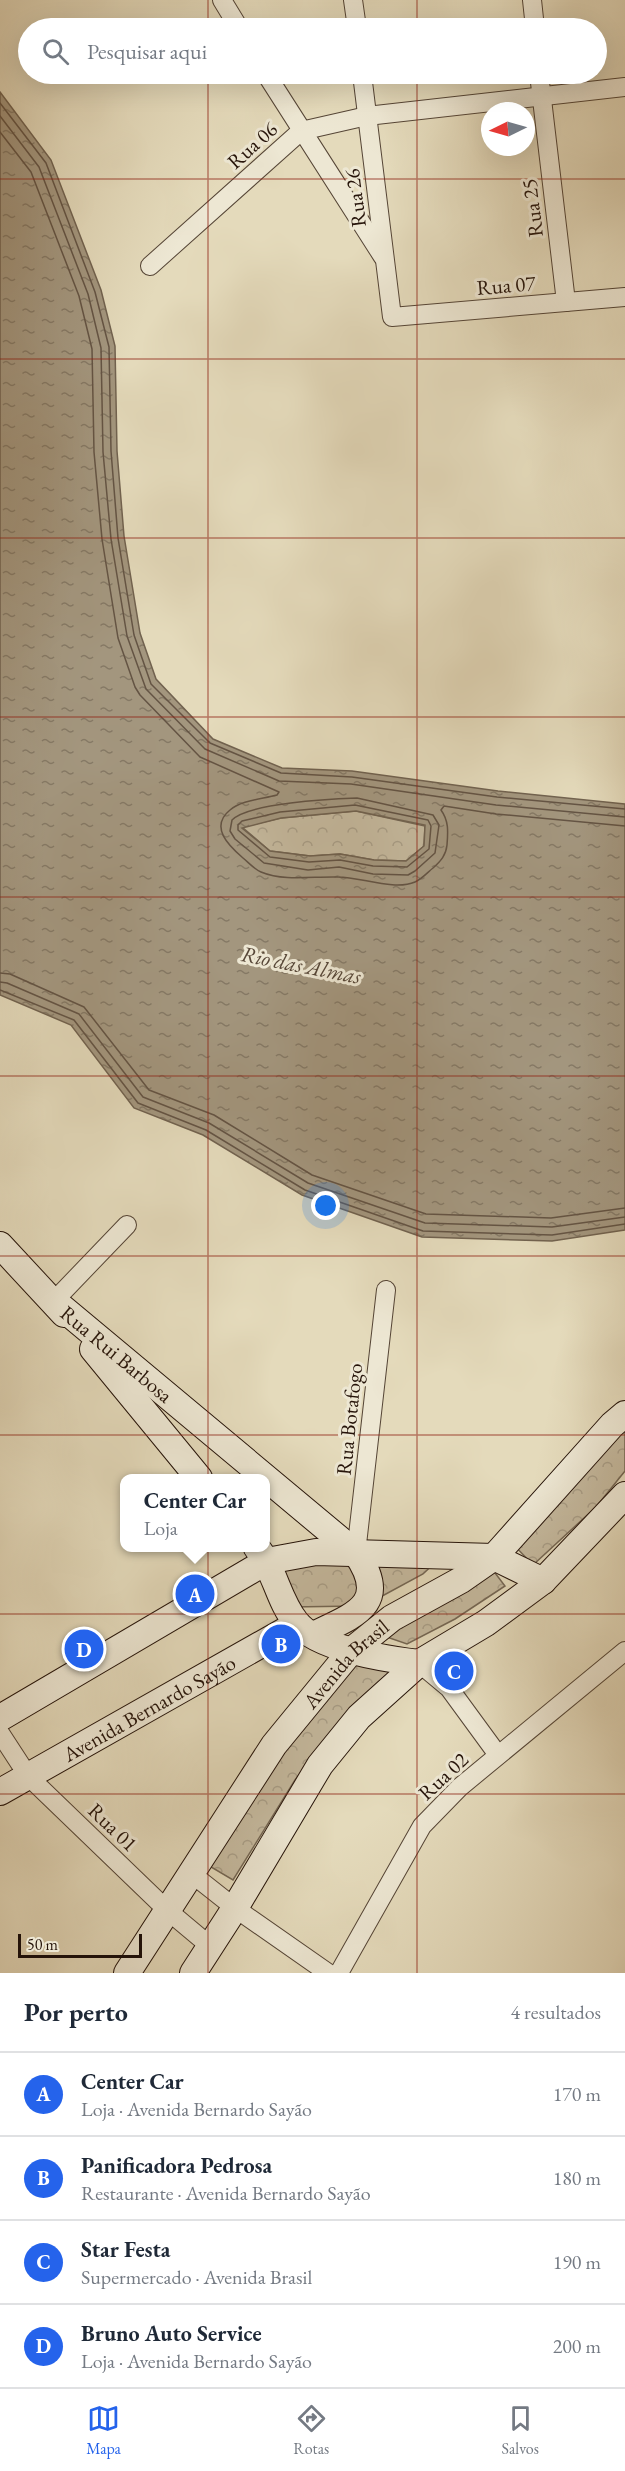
<!DOCTYPE html>
<html lang="pt">
<head>
<meta charset="utf-8">
<style>
	body { margin:0; font-family:"EB Garamond",serif; background:#f6f6f7; color:#1f2937 }
	.compass { position:absolute; left:481px; top:102px; width:54px; height:54px; border-radius:50%; background:#fff; box-shadow:0 6px 24px #0002; rotate:265deg }
	.scale { position:absolute; left:18px; bottom:15px; width:124px; box-sizing:border-box; padding-left:6px; border:3px solid #251309; border-top:0; font-size:16px; line-height:21px; white-space:nowrap; color:#251309; -webkit-text-stroke:4px #ede7d3; paint-order:stroke }
	.you { position:absolute; left:326px; top:1206px; width:21px; height:21px; margin:-15px; border:4px solid #fff; border-radius:50%; background:#1a73e8; box-shadow:0 0 0 9px #1a73e833 }
	.badge { display:grid; place-items:center; width:39px; height:39px; border-radius:50%; background:#2563eb; color:#fff; font-size:20px; font-weight:700 }
	.pin { position:absolute; translate:-50% -50%; border:3px solid #fff; box-shadow:0 2px 6px #0006 }
	.popup { position:absolute; left:120px; top:1474px; width:150px; height:78px; box-sizing:border-box; display:grid; place-content:center; border-radius:12px; background:#fff; filter:drop-shadow(0 2px 4px #0005); font-size:20px; white-space:nowrap; color:#747a83 }
	.popup b { font-size:22px; color:#1f2937 }
	.popup::after { content:''; position:absolute; left:50%; top:100%; margin-left:-12px; border:12px solid transparent; border-top-color:#fff }
	.list { margin:0; padding:0; list-style:none }
	h2 { display:flex; justify-content:space-between; align-items:center; height:78px; margin:0; padding:0 24px; font-size:26px }
	h2 small { font-size:20px; font-weight:400; color:#747a83 }
	.list li { display:grid; grid-template-columns:39px 1fr auto; gap:18px; align-items:center; box-sizing:border-box; height:84px; padding:0 24px; border-top:2px solid #e0e1e3 }
	.list b { display:block; font-size:22px; white-space:nowrap }
	.list p { margin:0; font-size:20px; white-space:nowrap; color:#747a83 }
	.list em { font-size:20px; font-style:normal; color:#747a83 }
	.icon { flex:none; width:33px; height:33px; fill:none; stroke:currentColor; stroke-width:2; stroke-linecap:round; stroke-linejoin:round }
	.map { position:relative; flex:none; width:625px; height:1973px; overflow:hidden }
	.search { position:absolute; background:#fff; box-shadow:0 6px 24px #0002; left:18px; right:18px; top:18px; height:66px; display:flex; align-items:center; gap:15px; box-sizing:border-box; padding:0 21px; border-radius:33px; color:#747a83; font-size:22px }
	.sheet { height:414px; background:#fff }
	nav { display:flex; justify-content:space-around; align-items:center; box-sizing:border-box; height:84px; border-top:2px solid #e0e1e3; background:#fff; font-size:16px; color:#747a83 }
	nav a { display:grid; justify-items:center; gap:3px }
	nav .on { color:#2563eb }
	.map>svg:first-child { display:block }
	.forest { fill:url(#forest-crowns); stroke:#746653; stroke-width:1.5 }
	.water { fill:url(#water-ripples); stroke:#71624f; stroke-width:1.5; fill-rule:evenodd }
	.lines { fill:none; stroke-linecap:round; stroke-linejoin:round }
	.shore { stroke:#645444; stroke-width:1.5 }
	.street-casing { stroke:#554536; stroke-width:20 }
	.secondary-casing { stroke:#251309; stroke-width:28 }
	.street { stroke:#ede7d3; stroke-width:18 }
	.secondary { stroke:#ede7d3; stroke-width:26 }
	.grid { fill:none; stroke:#8f2418; stroke-width:1.5; stroke-opacity:0.55 }
	.labels { text-anchor:middle; dominant-baseline:central; stroke-width:6; stroke-linejoin:round; paint-order:stroke }
	.street-label { font-size:21px; fill:#251309; stroke:#ede7d3 }
	.water-label { font-size:22px; font-style:italic; fill:#574738; stroke:#ede7d3 }
</style>
</head>
<body>
<div class="map">
<svg width="625" height="1973" viewBox="0 0 625 1973">
	<defs>
		<pattern id="forest-crowns" width="20" height="18" patternUnits="userSpaceOnUse" patternTransform="scale(1.5)"><rect width="20" height="18" fill="#c4b89d"/><path d="M2 6a3 3 0 1 1 6 0M12 15a3 3 0 1 1 6 0" fill="none" stroke="#a89d86"/></pattern>
		<pattern id="water-ripples" width="26" height="14" patternUnits="userSpaceOnUse" patternTransform="scale(1.5)"><rect width="26" height="14" fill="#a3967e"/><path d="M2 4q2-2 4 0t4 0M15 11q2-2 4 0t4 0" fill="none" stroke="#857965"/></pattern>
	</defs>
	<rect width="100%" height="100%" fill="#e4dabb"/>
	<filter id="stains"><feTurbulence type="fractalNoise" baseFrequency=".00333" numOctaves="4"/><feColorMatrix values="0 0 0 0 .2 0 0 0 0 .09 0 0 0 0 .02 0 0 0 .5 -.17"/></filter>
	<radialGradient id="worn" r=".72"><stop offset=".6" stop-color="#630" stop-opacity="0"/><stop offset="1" stop-color="#630" stop-opacity=".3"/></radialGradient>
	<g class="forest">
		<polygon points="356,811 425,826 424,846 406,861 374,860 340,854 310,856 270,851 242,827 281,818"/>
		<polygon points="625,1422 625,1471 596,1507 533,1565 512,1543"/>
		<polygon points="367,1557 440,1558 423,1574 373,1601"/>
		<polygon points="285,1563 358,1565 357,1606 290,1607 282,1578"/>
		<polygon points="489,1565 505,1586 455,1619 407,1644 381,1635"/>
		<polygon points="354,1656 403,1664 331,1733 295,1780 233,1880 206,1864 275,1752"/>
	</g>
	<path class="water" d="M0 92 51 160 101 290 115 346 117 451 124 536 140 633 156 679 213 739 282 768 352 771 498 791 625 804V1230L552 1241 422 1237 302 1195 203 1135 134 1108 71 1025 0 995ZM356 811 425 825 424 846 406 861 374 860 340 854 310 856 270 851 242 828 281 818Z"/>
	<g class="lines">
		<g class="shore">
			<polyline points="0,103 46,163 95,292 109,347 111,451 118,538 134,635 151,684 210,743 281,773 352,777 497,797 625,809"/>
			<polyline points="0,116 39,167 88,294 101,348 103,452 111,539 127,636 146,689 205,749 279,781 351,784 496,805 625,817"/>
			<path d="M0 132 31 172 79 296 92 349 94 452 102 539 118 638 135 687 140 695 200 757 279 792 277 795C263 799 241 800 230 810 209 827 229 846 243 858 249 863 254 869 261 872 285 882 314 876 338 877 361 877 394 891 415 882 422 879 428 872 433 868 441 861 446 855 447 845 448 832 449 821 441 810L444 806 496 814 625 826"/>
			<path d="M357 798 433 815 439 825 435 853 415 871 408 875 373 874 339 867 308 870 264 863 235 839 230 831 232 820C248 803 331 799 357 798Z"/>
			<polygon points="355,805 428,820 431,826 429,849 407,867 373,866 340,860 309,862 270,857 238,830 238,825 242,821 280,812"/>
			<polyline points="0,973 10,974 84,1007 149,1090 214,1115 312,1175 426,1214 551,1218 625,1208"/>
			<polyline points="0,982 7,983 79,1014 143,1097 209,1123 308,1183 425,1223 552,1227 625,1217"/>
			<polyline points="0,990 74,1020 138,1103 206,1130 305,1190 423,1231 552,1235 625,1224"/>
		</g>
		<g class="street-casing">
			<g id="street">
				<polyline points="222,0 239,28"/>
				<polyline points="353,0 357,28"/>
				<polyline points="532,0 535,28"/>
				<polyline points="266,74 383,257"/>
				<polyline points="362,74 392,317 625,297"/>
				<polyline points="539,74 566,302"/>
				<polyline points="150,266 301,131 367,116 625,87"/>
				<polyline points="54,1301 127,1225"/>
				<polyline points="356,1553 386,1290"/>
				<polyline points="419,1663 449,1688 498,1755"/>
				<polyline points="0,1733 28,1776 167,1910 210,1946"/>
				<polyline points="192,1874 235,1908 328,1973"/>
				<polyline points="339,1973 422,1826 460,1787 625,1651"/>
			</g>
		</g>
		<g class="secondary-casing">
			<g id="secondary">
				<polyline points="0,1245 64,1314"/>
				<path id="s1" d="M54 1301 356 1553C391 1604 355 1615 313 1635"/>
				<polyline points="93,1349 199,1478"/>
				<path d="M257 1548C275 1570 278 1600 296 1622 317 1649 387 1659 419 1663"/>
				<polyline points="0,1718 267,1561 316,1552 494,1557 543,1581"/>
				<path id="s2" d="M0 1792 297 1624"/>
				<path id="s3" d="M127 1973 274 1745 351 1651 392 1618 461 1580 494 1557 612 1425 625 1414"/>
				<polyline points="193,1973 235,1908 320,1765 359,1717 419,1663 486,1623 543,1581 625,1495"/>
			</g>
		</g>
		<use href="#street" class="street"/>
		<use href="#secondary" class="secondary"/>
	</g>
	<path class="grid" d="M208 0V28M417 0V28M208 74V1973M417 74V1973M0 179H625M0 359H625M0 538H625M0 717H625M0 897H625M0 1076H625M0 1256H625M0 1435H625M0 1614H625M0 1794H625"/>
	<g class="labels">
		<g class="street-label">
			<text transform="translate(252 145) rotate(-42)">Rua 06</text>
			<text transform="translate(355 198) rotate(-97)">Rua 26</text>
			<text transform="translate(532 208) rotate(-97)">Rua 25</text>
			<text transform="translate(506 285) rotate(-5)">Rua 07</text>
			<text stroke="none"><textPath href="#s1" startOffset="82">Rua Rui Barbosa</textPath></text>
			<text transform="translate(349 1419) rotate(-84)">Rua Botafogo</text>
			<text stroke="none"><textPath href="#s3" startOffset="380">Avenida Brasil</textPath></text>
			<text stroke="none"><textPath href="#s2" startOffset="171">Avenida Bernardo Sayão</textPath></text>
			<text transform="translate(443 1776) rotate(-43)">Rua 02</text>
			<text transform="translate(113 1827) rotate(44)">Rua 01</text>
		</g>
		<g class="water-label">
			<text transform="translate(301 965) rotate(11)">Rio das Almas</text>
		</g>
	</g>
	<rect width="100%" height="100%" filter="url(#stains)"/>
	<rect width="100%" height="100%" fill="url(#worn)"/>
</svg>
<svg class="compass" viewBox="-18 -18 36 36"><path d="M0-13l5 13h-10z" fill="#e53935"/><path d="M0 13l5-13h-10z" fill="#747a83"/></svg>
<div class="scale">50 m</div>
<div class="you"></div>
<div class="pin badge" style="left:195px;top:1594px">A</div>
<div class="popup"><b>Center Car</b>Loja</div>
<div class="pin badge" style="left:281px;top:1644px">B</div>
<div class="pin badge" style="left:454px;top:1671px">C</div>
<div class="pin badge" style="left:84px;top:1649px">D</div>
<div class="search"><svg class="icon" aria-label="search" viewBox="0 0 24 24"><circle cx="10" cy="10" r="6"/><path d="M15 15l6 6"/></svg>Pesquisar aqui</div>
</div>
<section class="sheet">
<h2>Por perto<small>4 resultados</small></h2>
<ul class="list">
<li><span class="badge">A</span><div><b>Center Car</b><p>Loja · Avenida Bernardo Sayão</p></div><em>170 m</em></li>
<li><span class="badge">B</span><div><b>Panificadora Pedrosa</b><p>Restaurante · Avenida Bernardo Sayão</p></div><em>180 m</em></li>
<li><span class="badge">C</span><div><b>Star Festa</b><p>Supermercado · Avenida Brasil</p></div><em>190 m</em></li>
<li><span class="badge">D</span><div><b>Bruno Auto Service</b><p>Loja · Avenida Bernardo Sayão</p></div><em>200 m</em></li>
</ul>
</section>
<nav>
<a class="on"><svg class="icon" aria-label="map" viewBox="0 0 24 24"><path d="M3 6l6-2 6 2 6-2v14l-6 2-6-2-6 2zM9 4v14M15 6v14"/></svg>Mapa</a>
<a><svg class="icon" aria-label="directions" viewBox="0 0 24 24"><path d="M12 3l9 9-9 9-9-9zM9 14v-3h6M13 9l2 2-2 2"/></svg>Rotas</a>
<a><svg class="icon" aria-label="saved" viewBox="0 0 24 24"><path d="M7 4h10v16l-5-4-5 4z"/></svg>Salvos</a>
</nav>
</body>
</html>
